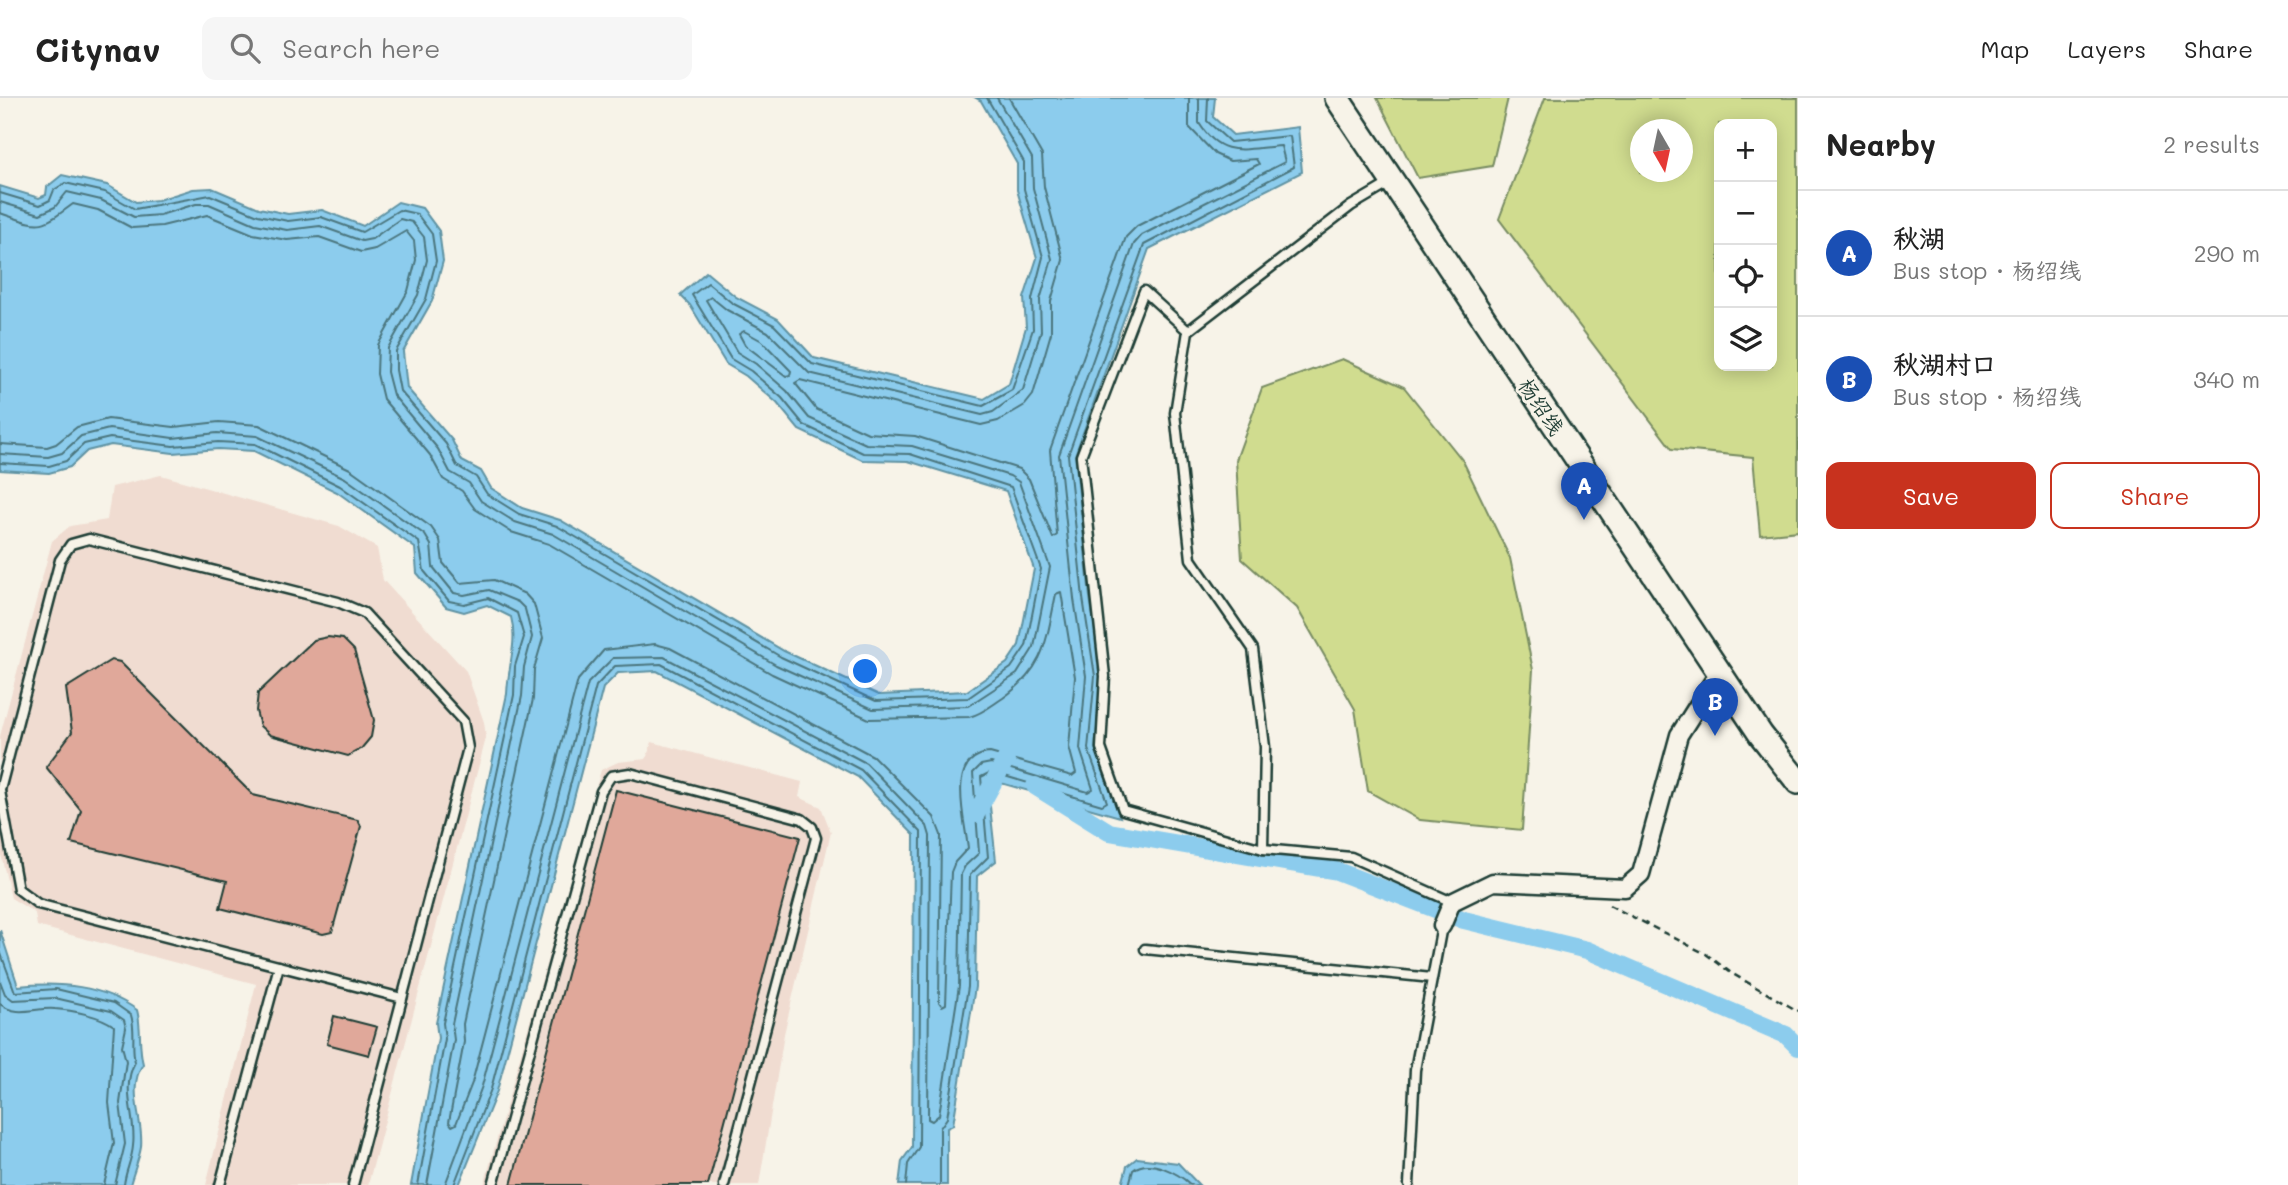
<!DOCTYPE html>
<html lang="en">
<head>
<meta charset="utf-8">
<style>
	body { margin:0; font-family:Mali,"LXGW WenKai TC",sans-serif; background:#f6f6f6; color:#222 }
	.controls { position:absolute; right:21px; top:21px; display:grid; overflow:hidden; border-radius:14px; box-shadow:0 4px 18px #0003 }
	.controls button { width:63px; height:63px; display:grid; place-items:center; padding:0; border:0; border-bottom:2px solid #e0e0e0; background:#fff; color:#222; font:35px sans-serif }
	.compass { position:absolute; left:1630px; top:21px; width:63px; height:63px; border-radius:50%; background:#fff; box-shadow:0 4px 18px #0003; rotate:171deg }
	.you { position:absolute; left:866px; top:574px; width:24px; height:24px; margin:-18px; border:5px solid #fff; border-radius:50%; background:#1a73e8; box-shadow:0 0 0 10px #1a73e833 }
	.badge { display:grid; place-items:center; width:46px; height:46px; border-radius:50%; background:#c8321e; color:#fff; font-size:23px; font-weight:700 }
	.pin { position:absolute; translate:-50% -58px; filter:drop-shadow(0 2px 4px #0008) }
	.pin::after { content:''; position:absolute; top:37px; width:24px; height:21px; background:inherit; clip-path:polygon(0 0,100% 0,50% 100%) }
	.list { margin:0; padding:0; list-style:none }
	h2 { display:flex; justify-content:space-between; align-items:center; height:91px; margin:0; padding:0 28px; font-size:30px }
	h2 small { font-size:23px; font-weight:400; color:#767676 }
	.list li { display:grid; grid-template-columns:46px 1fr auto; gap:21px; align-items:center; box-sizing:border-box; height:126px; padding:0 28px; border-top:2px solid #e0e0e0 }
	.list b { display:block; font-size:26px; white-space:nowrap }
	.list p { margin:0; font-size:23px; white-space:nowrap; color:#767676 }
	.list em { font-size:23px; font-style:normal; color:#767676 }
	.actions { display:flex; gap:14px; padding:21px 28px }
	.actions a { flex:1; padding:16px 0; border:2px solid #c8321e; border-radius:14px; text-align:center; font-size:24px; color:#c8321e }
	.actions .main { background:#c8321e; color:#fff }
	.icon { flex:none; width:38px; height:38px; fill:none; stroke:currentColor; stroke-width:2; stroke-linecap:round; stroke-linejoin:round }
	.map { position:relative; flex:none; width:1798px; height:1087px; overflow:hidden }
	header { display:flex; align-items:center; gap:42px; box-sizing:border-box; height:98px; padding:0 35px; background:#fff; border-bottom:2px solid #e0e0e0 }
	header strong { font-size:33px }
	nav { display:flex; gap:38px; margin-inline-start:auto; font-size:24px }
	.search { width:490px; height:63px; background:#f6f6f6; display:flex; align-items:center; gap:18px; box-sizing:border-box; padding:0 24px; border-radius:14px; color:#767676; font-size:26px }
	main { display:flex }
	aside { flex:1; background:#fff }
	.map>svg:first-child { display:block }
	.built { fill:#f0dcd1 }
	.green { fill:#d0dc8f; stroke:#788c62; stroke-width:2; fill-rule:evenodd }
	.water { fill:#8ccced; stroke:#6093a3; stroke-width:2 }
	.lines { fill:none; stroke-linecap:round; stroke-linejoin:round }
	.shore { stroke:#4b767e; stroke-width:2 }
	.canal { stroke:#8ccced; stroke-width:18 }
	.building { fill:#e0a89a; stroke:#1f3d34; stroke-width:2 }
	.lane-casing { stroke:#1f3d34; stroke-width:13 }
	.street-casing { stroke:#1f3d34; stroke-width:21 }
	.primary-casing { stroke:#1f3d34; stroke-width:28 }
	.path { stroke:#1f3d34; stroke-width:2.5; stroke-dasharray:7 5; stroke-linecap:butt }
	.lane { stroke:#f7f3e8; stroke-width:8 }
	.street { stroke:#f7f3e8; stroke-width:16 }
	.primary { stroke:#f7f3e8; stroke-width:23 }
	.labels { text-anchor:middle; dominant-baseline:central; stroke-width:6; stroke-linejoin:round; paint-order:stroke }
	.street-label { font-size:21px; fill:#1f3d34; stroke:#f7f3e8 }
</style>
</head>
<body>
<header>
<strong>Citynav</strong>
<div class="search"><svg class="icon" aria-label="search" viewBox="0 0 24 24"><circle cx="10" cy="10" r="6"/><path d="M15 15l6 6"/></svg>Search here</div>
<nav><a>Map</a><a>Layers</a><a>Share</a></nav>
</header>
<main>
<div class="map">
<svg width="1798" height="1087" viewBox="0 0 1798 1087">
	<rect width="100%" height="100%" fill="#f7f3e8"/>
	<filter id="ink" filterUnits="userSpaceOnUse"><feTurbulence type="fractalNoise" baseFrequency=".0143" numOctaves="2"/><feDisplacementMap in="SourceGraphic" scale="14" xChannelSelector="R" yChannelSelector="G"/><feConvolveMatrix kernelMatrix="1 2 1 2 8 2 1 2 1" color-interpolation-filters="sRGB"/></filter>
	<g filter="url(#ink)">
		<g class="built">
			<polygon points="161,377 339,428 377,450 383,482 466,573 484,624 486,640 368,1087 206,1087 256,886 37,828 35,815 11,800 0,752 0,638 52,443 70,428 107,422 112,389"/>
			<polygon points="652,644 802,684 799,699 821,709 831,734 784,936 759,1087 484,1087 601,672 618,664 646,661"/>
		</g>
		<g class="green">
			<polygon points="1377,0 1508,0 1492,68 1418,80"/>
			<path d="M1545 0H1798V433L1760 437 1753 359 1672 351 1499 121ZM1772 26V268H1719V26ZM1640 32H1682V74H1640Z"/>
			<polygon points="1342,261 1404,289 1463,363 1510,460 1533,572 1522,732 1420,722 1368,693 1355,611 1297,510 1242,461 1236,362 1262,290"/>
		</g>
		<g class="water">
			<path d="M976 0H1215L1213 19 1233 37 1298 29 1302 74 1149 151 1075 357 1090 499 1102 578 1095 650 1120 719 987 681 996 763 977 778 975 889 953 1027 947 1030V1087H899L902 1063 912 1049 914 737 858 679 657 573 618 575 603 590 497 993 459 1087H411L438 940 436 925 507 596C508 568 518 544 511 519L487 507 464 514 446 509 417 475 415 450 337 394 254 353 218 351 173 355 111 347 87 353 70 369 49 375 0 372V88L39 100 46 97 47 89 62 77 107 87 136 104 158 102 193 91 212 90 259 110 288 116 322 112 363 128 398 104 422 110 439 133 443 163 432 203 403 254 407 290 452 342 462 363 481 373 491 390 522 410 560 422 784 553 879 597 967 593 1007 565 1019 547 1034 471 1006 393 908 363 862 362 799 332 777 305 746 278 726 266 690 207 680 197 706 174 736 199 778 221 814 260 984 301 1009 286 1026 229 1024 200 1037 160 1017 92V66L981 3Z"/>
			<path d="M0 832 18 888C60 884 102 887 137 912 142 931 138 947 143 966 126 991 144 1022 141 1049 139 1062 133 1075 130 1087H0Z"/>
			<polygon points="1137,1060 1178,1065 1199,1087 1122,1087 1127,1068"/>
		</g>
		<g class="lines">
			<g class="shore">
				<polyline points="1009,0 1042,57 1044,89 1063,162 1051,203 1051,235 1033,297 1025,307 998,323 981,327 800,282 795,285 816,311 868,335 915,338 1019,371 1029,381 1053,440 1057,437 1050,352 1126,139 1137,128 1259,66 1256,61 1230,63 1215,56 1189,29 1189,0"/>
				<polyline points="0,95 40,107 50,102 54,92 65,85 105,94 135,111 210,97 258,117 288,123 321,119 362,134 399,112 417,116 432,136 436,163 426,201 396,253 396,272 400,293 446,346 457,368 476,379 487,396 519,416 557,428 781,559 876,603 968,600 1011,570 1026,548 1041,471 1011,389 910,356 863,355 804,327 782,300 751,273 731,261 692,197 708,185 732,205 774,227 812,266 983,308 1012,292 1033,231 1032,201 1043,159 1024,91 1024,64 987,0"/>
				<polyline points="0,104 40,116 55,109 67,94 101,102 134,119 160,117 196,106 209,106 255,126 287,132 320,128 362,143 372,141 400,121 412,124 424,139 427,162 418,197 388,250 387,274 393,297 438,351 450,374 469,385 481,403 515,424 553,436 776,567 873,611 968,608 1017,576 1034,549 1050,469 1019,384 1010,378 912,348 866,346 809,320 787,293 756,266 737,254 706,202 711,199 727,212 768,234 809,275 982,317 993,314 1023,292 1041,233 1040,202 1052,161 1033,90 1032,60 997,0"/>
				<path d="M0 115C42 129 38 132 73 106L98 112 132 130 162 128 207 117 253 136 287 142 319 139 361 154 375 151 406 133 414 143 416 162 408 193 378 247 377 276 383 301 430 357 443 381 462 393 475 411 511 434 549 446 772 576 869 621 969 619C982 616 992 607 1003 600 1045 570 1046 544 1056 496L1061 494 1075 579 1069 649 1076 675 1072 678 990 655C945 658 965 721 968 750L955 764 951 774 946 906 942 908 939 904 941 737 934 719 873 658 670 550 655 546 604 552 578 582 472 985 456 1026 452 1028 449 1024 464 944 463 926 533 601 534 571 543 540 534 506 525 496 494 482 460 485 443 465 440 442 431 429 350 371 259 327 219 324 174 329 108 321 77 329 56 346 47 349 0 346"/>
				<polygon points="744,233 762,243 791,273 790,277 786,278 745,247 739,236"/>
				<polyline points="0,356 48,359 62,355 81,338 109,331 173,340 217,335 257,338 345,380 425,437 431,447 433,469 454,495 464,497 489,492 518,504 525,511 532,539 524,569 522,598 452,926 454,942 427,1087"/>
				<polyline points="0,365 49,368 66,363 84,346 110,340 173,348 218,344 255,346 340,388 419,444 424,473 449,503 464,506 488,500 517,515 524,539 515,568 514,597 443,925 445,941 418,1087"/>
				<path d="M0 853 15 894 56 891 114 905 131 917C136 933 131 948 135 964 120 991 137 1021 133 1048 132 1062 125 1074 124 1087"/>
				<polyline points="0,883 5,896 13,902 55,900 111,913 124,922 126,930 122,948 126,963 120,1005 125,1046 115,1087"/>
				<path d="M0 906C18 920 35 909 55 911 72 912 101 918 114 928L109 1005 114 1045 104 1087"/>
				<path d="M445 1087 482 988 588 585 613 560 664 559 866 665 927 728 930 738 928 1021 932 1023 939 1017 959 888 961 776 965 768 979 755 973 675 981 667 991 665 1088 694 1093 691 1080 651 1086 578 1074 501 1059 357 1134 146 1142 137 1285 64 1281 48C1245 50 1222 62 1199 25V0"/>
				<polyline points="454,1087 491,991 596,588 615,568 661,566 861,672 921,734 919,1049 908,1066 906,1087"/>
				<polyline points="940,1087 940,1030 947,1020 968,889 970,777 988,759 981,679 991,674 1102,707 1107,704 1088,651 1095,578 1083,500 1068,357 1144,147 1294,69 1290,38 1230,44 1207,23 1208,0"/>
				<path d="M1129 1087 1133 1072C1150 1059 1178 1075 1191 1087"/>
			</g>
			<g class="canal">
				<polyline points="1035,688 1109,734 1337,773 1464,822 1587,852 1786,937 1798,949"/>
				<polyline points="976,716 1006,661"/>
			</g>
		</g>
		<g class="building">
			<polygon points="328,539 343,541 354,552 374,622 371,639 361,651 348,658 270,637 260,628 256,613 258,595 314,542"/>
			<polygon points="111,562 120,564 253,697 358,722 361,728 332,834 323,836 220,810 227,783 71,745 81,712 46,669 72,634 66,590"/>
			<polygon points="616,692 800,739 708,1087 511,1087"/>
			<polygon points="334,918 377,929 369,957 327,946"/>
		</g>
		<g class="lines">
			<g class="lane-casing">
				<g id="lane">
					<polyline points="1188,233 1144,193 1081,358 1105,578 1101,650 1123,712 1263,751 1351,759 1452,804"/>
					<polyline points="0,692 60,462 71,446 89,441 338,504 364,515 463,623 468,650 353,1087"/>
					<polyline points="0,693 18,791 38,806 402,900"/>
					<polyline points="1263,751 1265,649 1253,551 1191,461 1175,315 1188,233 1351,108 1390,85"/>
					<polyline points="1145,851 1432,880"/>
					<polyline points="220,1087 279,868"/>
					<polyline points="493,1087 601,693 611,678 630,675 802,721 812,729 816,740 724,1087"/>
					<polyline points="1409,1087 1415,972 1442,828"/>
				</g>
			</g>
			<g class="street-casing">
				<polyline id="street" points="1442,828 1452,804 1493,784 1625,790 1641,776 1679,637 1719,574"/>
			</g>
			<g class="primary-casing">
				<polyline id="primary" points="1337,0 1761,637 1798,684"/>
			</g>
			<polyline class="path" points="1609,807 1706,856 1731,875 1798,913"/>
			<use href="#lane" class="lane"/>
			<use href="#street" class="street"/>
			<use href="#primary" class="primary"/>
		</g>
	</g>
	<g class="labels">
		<g class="street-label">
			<text transform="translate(1542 308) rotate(56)">杨绍线</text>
		</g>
	</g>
</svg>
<div class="controls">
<button>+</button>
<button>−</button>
<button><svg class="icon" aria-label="locate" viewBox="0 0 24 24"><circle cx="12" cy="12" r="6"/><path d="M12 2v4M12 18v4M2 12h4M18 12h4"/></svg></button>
<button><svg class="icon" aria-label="layers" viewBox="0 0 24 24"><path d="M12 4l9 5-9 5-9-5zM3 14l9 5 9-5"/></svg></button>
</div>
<svg class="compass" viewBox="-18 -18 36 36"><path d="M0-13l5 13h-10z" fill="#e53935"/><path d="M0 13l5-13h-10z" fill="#767676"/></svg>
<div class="you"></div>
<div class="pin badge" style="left:1584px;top:422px;background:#1a4fb4">A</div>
<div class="pin badge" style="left:1715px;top:638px;background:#1a4fb4">B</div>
</div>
<aside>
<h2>Nearby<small>2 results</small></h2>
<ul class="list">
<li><span class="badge" style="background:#1a4fb4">A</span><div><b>秋湖</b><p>Bus stop · 杨绍线</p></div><em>290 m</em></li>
<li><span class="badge" style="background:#1a4fb4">B</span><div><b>秋湖村口</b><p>Bus stop · 杨绍线</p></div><em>340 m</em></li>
</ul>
<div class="actions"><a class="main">Save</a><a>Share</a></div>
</aside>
</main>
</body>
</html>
